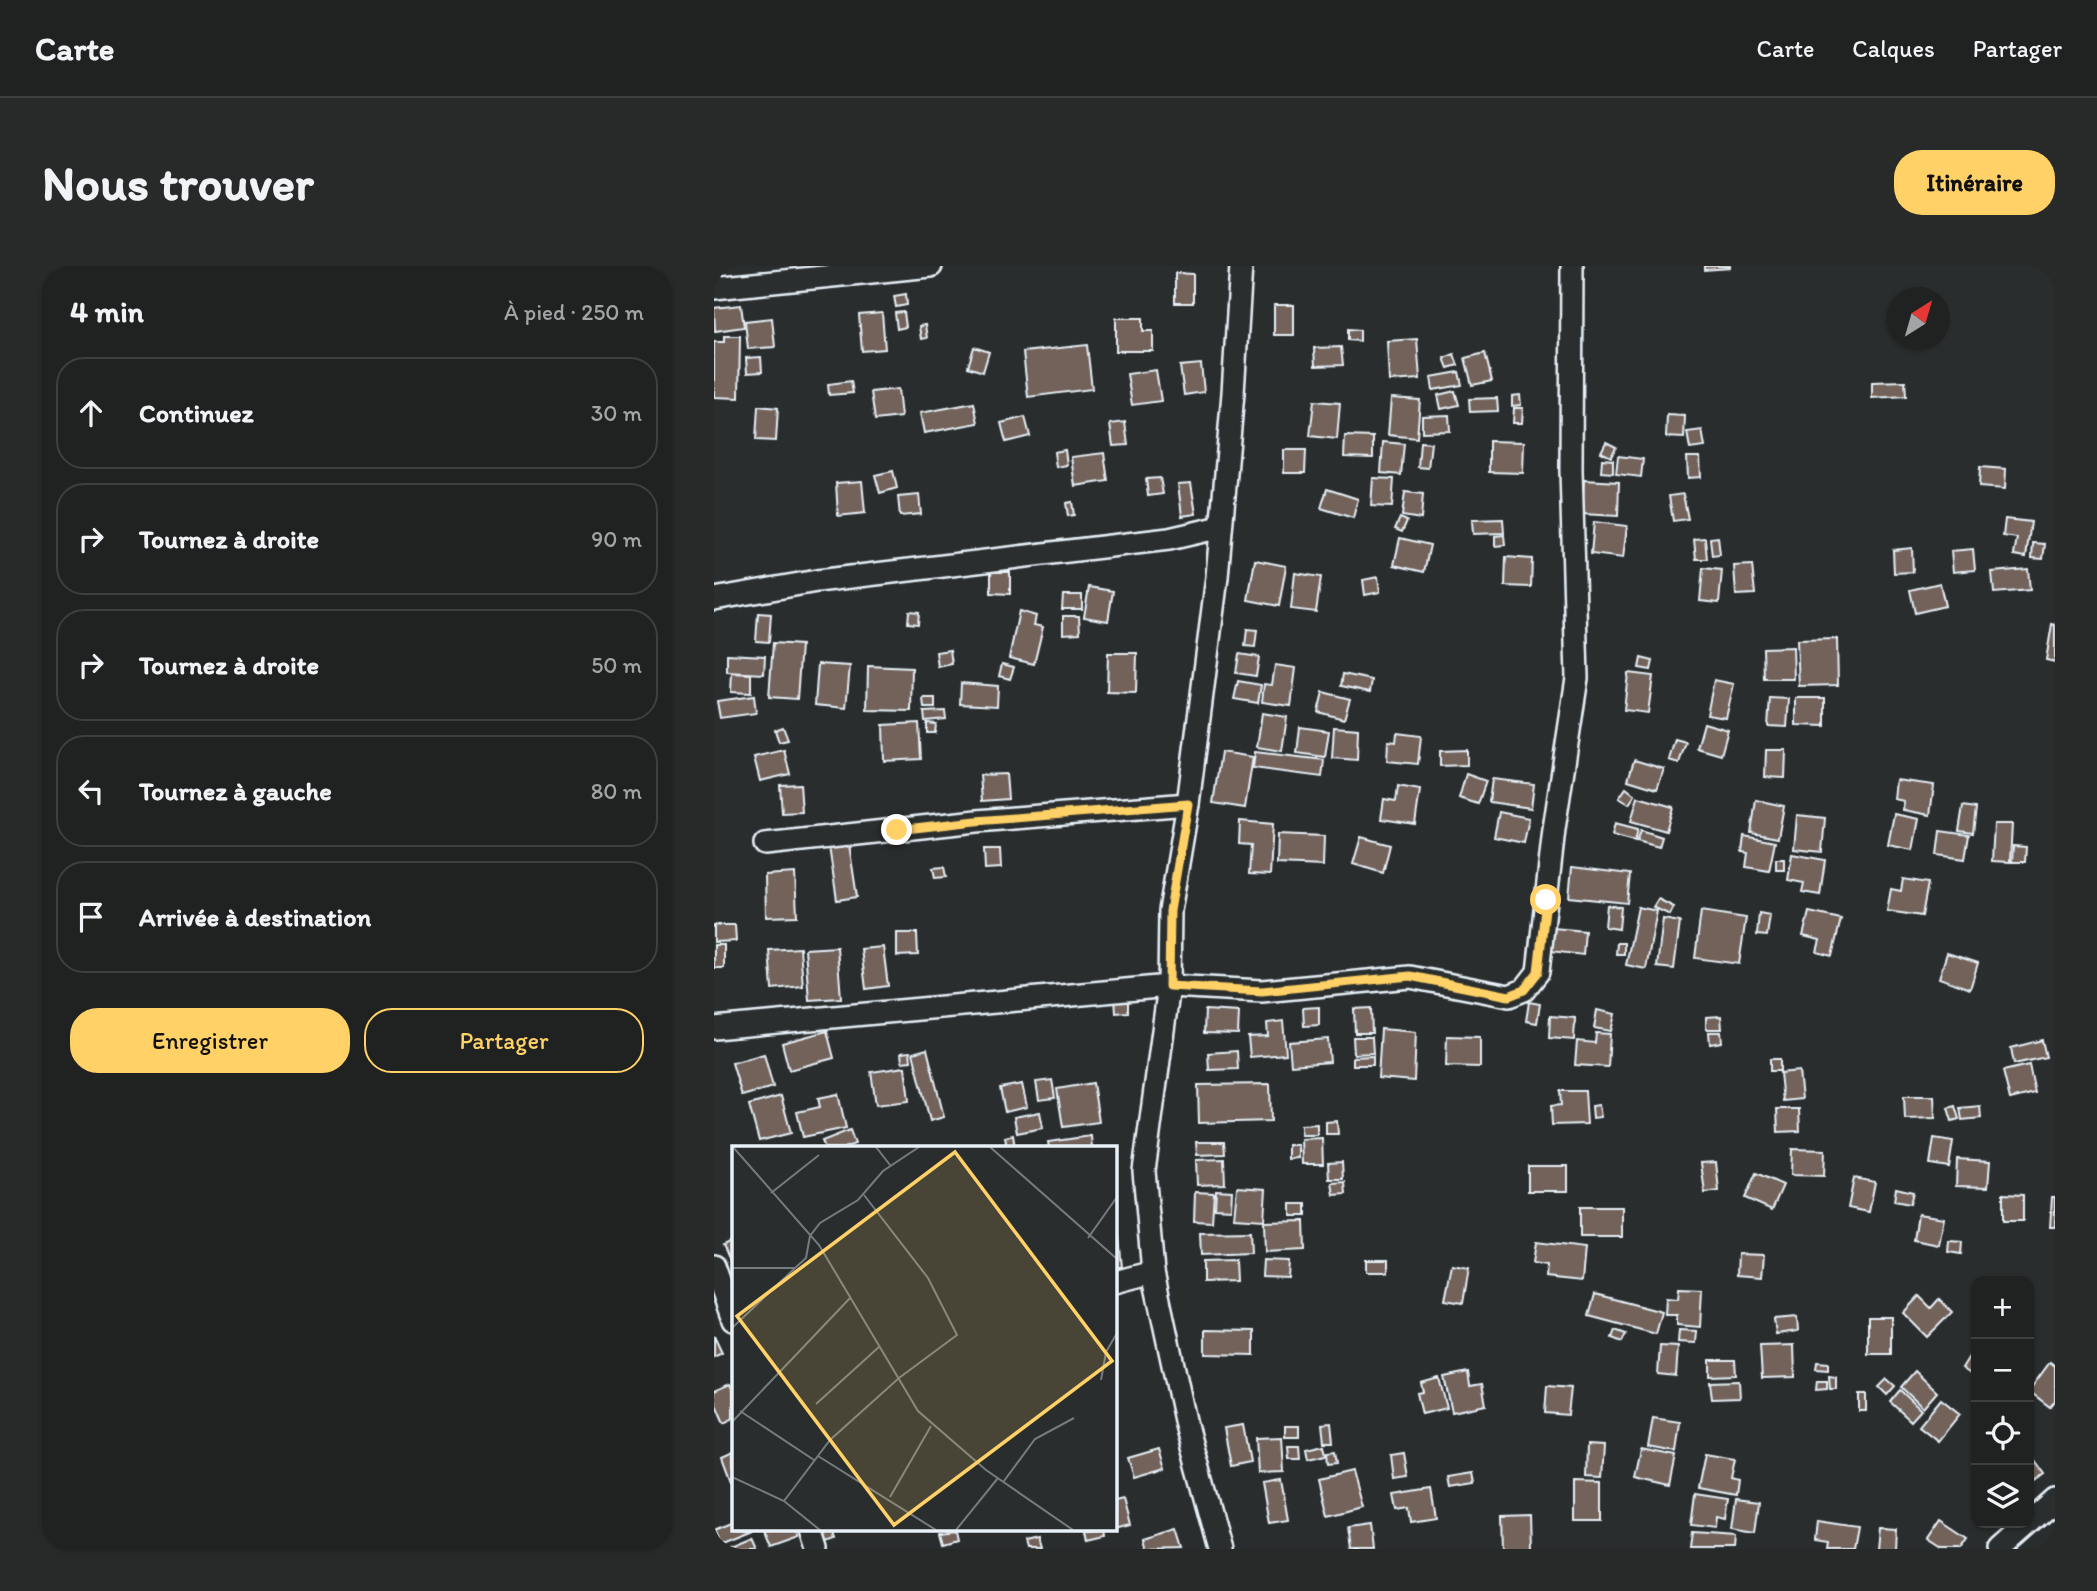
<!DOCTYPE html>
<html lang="fr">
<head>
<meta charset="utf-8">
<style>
	body { margin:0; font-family:Itim,sans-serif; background:#282a2a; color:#f1f3f6 }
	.controls { position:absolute; right:21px; bottom:21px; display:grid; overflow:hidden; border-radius:14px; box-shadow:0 2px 5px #0004 }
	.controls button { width:63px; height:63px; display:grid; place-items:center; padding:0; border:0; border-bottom:2px solid #3d3f40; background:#202222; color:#f1f3f6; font:35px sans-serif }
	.compass { position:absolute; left:1173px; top:21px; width:63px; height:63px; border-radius:50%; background:#202222; box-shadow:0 2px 5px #0004; rotate:37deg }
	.stop { position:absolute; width:21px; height:21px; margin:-16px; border:5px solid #ffd166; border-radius:50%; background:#fff }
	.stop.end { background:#ffd166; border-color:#fff; box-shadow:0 2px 7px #0008 }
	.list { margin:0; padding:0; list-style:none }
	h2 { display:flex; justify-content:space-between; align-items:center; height:91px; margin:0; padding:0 28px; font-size:30px }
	h2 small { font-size:23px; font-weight:400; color:#a2a4a5 }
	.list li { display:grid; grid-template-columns:46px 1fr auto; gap:21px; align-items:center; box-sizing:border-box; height:112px; margin:0 14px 14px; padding:0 14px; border:2px solid #3d3f40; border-radius:28px }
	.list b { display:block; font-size:26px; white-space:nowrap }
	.list em { font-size:23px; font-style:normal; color:#a2a4a5 }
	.actions { display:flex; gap:14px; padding:21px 28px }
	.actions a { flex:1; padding:16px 0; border:2px solid #ffd166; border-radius:28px; text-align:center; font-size:24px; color:#ffd166 }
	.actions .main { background:#ffd166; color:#111 }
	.icon { flex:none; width:38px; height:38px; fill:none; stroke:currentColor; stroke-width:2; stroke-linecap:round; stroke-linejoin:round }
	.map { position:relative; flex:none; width:1341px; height:1283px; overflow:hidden; border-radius:28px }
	header { display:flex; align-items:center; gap:42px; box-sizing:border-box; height:98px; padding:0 35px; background:#202222; border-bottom:2px solid #3d3f40 }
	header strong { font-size:33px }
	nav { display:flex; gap:38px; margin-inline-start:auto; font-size:24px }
	.intro { display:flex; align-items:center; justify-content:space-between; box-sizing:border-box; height:168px; padding:0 42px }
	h1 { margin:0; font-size:49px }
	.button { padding:18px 32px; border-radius:28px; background:#ffd166; color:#111; font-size:24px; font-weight:700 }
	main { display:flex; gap:42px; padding:0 42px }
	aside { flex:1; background:#202222; border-radius:28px; box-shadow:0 2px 5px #0004 }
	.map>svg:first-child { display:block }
	.building { fill:#72625a; stroke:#e8f1f8; stroke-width:2 }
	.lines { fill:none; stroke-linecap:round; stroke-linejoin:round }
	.street-casing { stroke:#e8f1f8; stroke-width:26 }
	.street { stroke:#2a2d2e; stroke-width:21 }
	.route { stroke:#ffd166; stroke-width:9 }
	.inset-road { fill:none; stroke:#767b7f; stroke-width:2 }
	.view { fill:#ffd166; fill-opacity:0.15; stroke:#ffd166; stroke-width:3.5 }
	.inset-edge { fill:none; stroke:#e8f1f8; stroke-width:3.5 }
</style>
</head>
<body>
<header>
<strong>Carte</strong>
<nav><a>Carte</a><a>Calques</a><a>Partager</a></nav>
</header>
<div class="intro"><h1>Nous trouver</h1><a class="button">Itinéraire</a></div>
<main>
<aside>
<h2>4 min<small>À pied · 250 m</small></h2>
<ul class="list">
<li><svg class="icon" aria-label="ahead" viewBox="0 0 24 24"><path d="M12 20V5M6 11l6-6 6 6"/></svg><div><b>Continuez</b></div><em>30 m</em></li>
<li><svg class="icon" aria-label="right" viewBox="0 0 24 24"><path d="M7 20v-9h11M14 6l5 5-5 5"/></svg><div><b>Tournez à droite</b></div><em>90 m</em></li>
<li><svg class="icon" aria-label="right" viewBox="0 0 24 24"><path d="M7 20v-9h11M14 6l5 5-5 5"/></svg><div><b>Tournez à droite</b></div><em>50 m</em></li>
<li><svg class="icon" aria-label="left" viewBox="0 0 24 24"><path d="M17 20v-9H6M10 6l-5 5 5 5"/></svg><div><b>Tournez à gauche</b></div><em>80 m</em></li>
<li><svg class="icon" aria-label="arrive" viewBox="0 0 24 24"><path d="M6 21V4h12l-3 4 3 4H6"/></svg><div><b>Arrivée à destination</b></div></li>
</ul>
<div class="actions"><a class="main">Enregistrer</a><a>Partager</a></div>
</aside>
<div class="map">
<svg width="1341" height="1283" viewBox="0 0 1341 1283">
	<rect width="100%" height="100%" fill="#2a2d2e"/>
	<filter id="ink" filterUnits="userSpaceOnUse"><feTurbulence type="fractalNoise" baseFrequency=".0143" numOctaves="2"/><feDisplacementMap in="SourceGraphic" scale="14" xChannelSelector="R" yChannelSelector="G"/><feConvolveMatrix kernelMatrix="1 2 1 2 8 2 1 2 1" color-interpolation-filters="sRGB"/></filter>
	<g filter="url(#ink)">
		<g class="building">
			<polygon points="990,0 1016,0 1016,2 990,4"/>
			<polygon points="461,7 479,8 479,37 461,37"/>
			<polygon points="192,28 193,39 182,41 180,30"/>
			<polygon points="27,39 30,61 1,65 0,42"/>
			<rect x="560" y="39" width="20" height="30"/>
			<polygon points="190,46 192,61 183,63 181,47"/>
			<polygon points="168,47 171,83 148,85 145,49"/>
			<polygon points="58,52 61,81 34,83 31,55"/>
			<polygon points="402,52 429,52 429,65 439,65 439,85 402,85"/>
			<polygon points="211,59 213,72 207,73 205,60"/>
			<polygon points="634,63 646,64 646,75 634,74"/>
			<polygon points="10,70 26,70 25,132 0,131 0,76 10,76"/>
			<polygon points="703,73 706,113 675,115 673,75"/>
			<polygon points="373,79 378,123 314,131 309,86"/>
			<polygon points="260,81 275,86 269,106 254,101"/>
			<polygon points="627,81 629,99 601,100 600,82"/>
			<polygon points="771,87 778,115 758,119 751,92"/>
			<polygon points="740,88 744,99 734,102 730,92"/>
			<polygon points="47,91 48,106 33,107 32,92"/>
			<polygon points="487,98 490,126 470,129 466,100"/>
			<polygon points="442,104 447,135 418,139 413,108"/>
			<polygon points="745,106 748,119 719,124 717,111"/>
			<polygon points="137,115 139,127 115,129 114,118"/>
			<polygon points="1191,115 1192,130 1158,132 1158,116"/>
			<polygon points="184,123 187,151 161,154 157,126"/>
			<polygon points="741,125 745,139 727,143 724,129"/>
			<polygon points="806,129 807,139 798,140 798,130"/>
			<polygon points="677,132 706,134 703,172 674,169"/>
			<polygon points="783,132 784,145 756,146 755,133"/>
			<polygon points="600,135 626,137 623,173 596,170"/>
			<polygon points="260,137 264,157 210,167 206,147"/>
			<polygon points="44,140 64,142 62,175 42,174"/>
			<polygon points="800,142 809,142 808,157 799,157"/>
			<polygon points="735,149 736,165 708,166 708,150"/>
			<polygon points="953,149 971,150 970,172 952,171"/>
			<polygon points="311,151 316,170 292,176 287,157"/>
			<polygon points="411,156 414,179 399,180 396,158"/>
			<polygon points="988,164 991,181 976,183 973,166"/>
			<polygon points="631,170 659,171 659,192 630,191"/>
			<polygon points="775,175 810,176 809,207 775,206"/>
			<polygon points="669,176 690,178 687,209 667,207"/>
			<polygon points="706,176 717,177 714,202 704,201"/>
			<polygon points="892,176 902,181 897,191 887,186"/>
			<polygon points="351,184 353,199 342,201 340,186"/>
			<polygon points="570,184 592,184 591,207 570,207"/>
			<polygon points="390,187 394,215 361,220 357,191"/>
			<polygon points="904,190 929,193 927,211 902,208"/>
			<polygon points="973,191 986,191 987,211 974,212"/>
			<polygon points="888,193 899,194 899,207 887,206"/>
			<polygon points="1266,201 1292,203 1291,223 1265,221"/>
			<polygon points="179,205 183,222 166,227 161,209"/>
			<polygon points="446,212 449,228 434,230 432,213"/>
			<polygon points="659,212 680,213 678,241 657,240"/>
			<polygon points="870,214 905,216 904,250 868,248"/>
			<polygon points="148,215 151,247 124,250 122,217"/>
			<polygon points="477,217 482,248 468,250 464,218"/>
			<polygon points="613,223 644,233 639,252 607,242"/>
			<polygon points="691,226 709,228 707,253 688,250"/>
			<polygon points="969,228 974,253 959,255 955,230"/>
			<polygon points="205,229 207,248 186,250 184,231"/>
			<polygon points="358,236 360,249 354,250 352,237"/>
			<polygon points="686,252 693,255 688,266 681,263"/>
			<polygon points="789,253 790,267 759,268 758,254"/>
			<polygon points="1291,253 1317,256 1312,291 1300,289 1303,272 1289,270"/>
			<polygon points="880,256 913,260 909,292 877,288"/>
			<polygon points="790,269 791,279 781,280 781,270"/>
			<polygon points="1004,271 1006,289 998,290 996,272"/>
			<polygon points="686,272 716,279 710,306 680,299"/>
			<polygon points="991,272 993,293 982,293 980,273"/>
			<polygon points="1319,277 1331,278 1329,293 1318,292"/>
			<polygon points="1198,282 1199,306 1180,307 1179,284"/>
			<polygon points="1259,283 1261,304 1239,306 1237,285"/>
			<polygon points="792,291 818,293 817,321 791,320"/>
			<polygon points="541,294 572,300 565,340 534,334"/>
			<polygon points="1038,299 1041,328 1022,329 1020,300"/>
			<polygon points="989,302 1008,304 1005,337 986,335"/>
			<polygon points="1314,303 1316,324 1280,327 1278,306"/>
			<polygon points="277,306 296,306 296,328 277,327"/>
			<polygon points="581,307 607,311 602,346 577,343"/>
			<polygon points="664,311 666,326 651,329 649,314"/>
			<polygon points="1226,317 1231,340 1201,347 1196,324"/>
			<polygon points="375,321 399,325 394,355 370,351"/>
			<polygon points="349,329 368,329 368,343 348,343"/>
			<polygon points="195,345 205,346 204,358 194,357"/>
			<polygon points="305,345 322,350 320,359 329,361 320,398 295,392"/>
			<polygon points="44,347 57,348 55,376 42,375"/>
			<polygon points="349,350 365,350 366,367 349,368"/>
			<polygon points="1338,358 1341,359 1341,396 1332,394"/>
			<polygon points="533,363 543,364 541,381 531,380"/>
			<polygon points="1123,373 1124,419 1085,420 1083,374"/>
			<polygon points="59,377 87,379 83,433 55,431"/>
			<polygon points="1079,381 1080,413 1050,413 1049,382"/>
			<polygon points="236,384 238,398 224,401 222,386"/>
			<polygon points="394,387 423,387 422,427 393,426"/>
			<polygon points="13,388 51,390 50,408 13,406"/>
			<polygon points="525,388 545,391 542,410 522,407"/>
			<polygon points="927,392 939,395 937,404 925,402"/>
			<polygon points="104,398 136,400 132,442 101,439"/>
			<polygon points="288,398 300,401 296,413 285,410"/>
			<polygon points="561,399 582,402 577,440 548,436 550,418 558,419"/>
			<polygon points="154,400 198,402 197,445 153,444"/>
			<polygon points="18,407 37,408 37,427 17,426"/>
			<polygon points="914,407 939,410 934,447 910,444"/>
			<polygon points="629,408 658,414 656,426 627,420"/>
			<polygon points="1000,414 1020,418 1012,452 993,449"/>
			<polygon points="524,415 547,419 544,437 520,433"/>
			<polygon points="247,417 284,420 283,440 246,438"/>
			<polygon points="609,426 636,433 630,453 604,446"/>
			<polygon points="40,430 42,447 6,452 3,435"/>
			<polygon points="209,432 221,432 221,442 210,442"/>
			<polygon points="1056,432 1075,433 1073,461 1054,460"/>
			<polygon points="1082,432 1111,432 1111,460 1082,459"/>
			<polygon points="231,445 232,453 211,455 210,446"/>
			<polygon points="548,447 573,451 568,485 543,481"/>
			<polygon points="205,457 207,493 170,495 169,459"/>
			<polygon points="213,457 222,458 221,467 213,467"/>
			<polygon points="990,457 1014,464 1007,489 983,482"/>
			<polygon points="69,461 74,474 65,476 61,464"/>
			<polygon points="586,461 615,465 611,491 583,487"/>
			<polygon points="620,461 644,463 643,494 618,492"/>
			<polygon points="683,467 707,470 704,498 673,495 674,475 682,476"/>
			<polygon points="961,473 972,476 965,497 955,494"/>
			<polygon points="70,484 76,508 46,515 40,491"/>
			<polygon points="753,484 753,499 726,500 726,485"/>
			<polygon points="1052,484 1072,484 1071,512 1051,511"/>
			<polygon points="507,486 539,491 531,542 499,537"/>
			<polygon points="541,486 610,494 608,511 539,502"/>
			<polygon points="920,494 950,503 943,523 914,514"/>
			<polygon points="292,508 294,533 268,535 266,509"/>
			<polygon points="752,508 772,515 764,538 745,532"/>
			<polygon points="778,513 820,518 817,542 775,536"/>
			<polygon points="1182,514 1220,519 1216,549 1189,544 1190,535 1180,533"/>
			<polygon points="86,518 88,546 68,547 66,519"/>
			<polygon points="684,520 706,524 701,558 667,553 670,533 682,535"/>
			<polygon points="912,522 921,529 915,538 905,532"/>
			<polygon points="924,531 959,541 952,565 917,555"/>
			<polygon points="1042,534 1070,540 1064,572 1037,567"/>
			<polygon points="1249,540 1262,542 1259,567 1245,565"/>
			<polygon points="785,546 815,552 810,577 780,571"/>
			<polygon points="1180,548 1205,553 1199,584 1174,579"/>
			<polygon points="1083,549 1111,552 1108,586 1080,583"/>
			<polygon points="526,555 559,558 556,609 535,608 537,579 525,578"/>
			<polygon points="901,557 924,563 921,575 898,569"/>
			<polygon points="1280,558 1298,558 1296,596 1278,595"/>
			<polygon points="927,564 948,571 945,581 923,575"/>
			<polygon points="1226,565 1255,569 1251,593 1223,589"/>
			<polygon points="564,568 610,570 609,600 563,598"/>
			<polygon points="1030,570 1061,576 1055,605 1032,601 1034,587 1028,586"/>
			<polygon points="647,571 676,579 669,607 639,598"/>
			<polygon points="134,572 143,631 123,634 114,574"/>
			<polygon points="1299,580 1312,581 1311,596 1298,596"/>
			<polygon points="270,583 286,583 287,602 271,603"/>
			<polygon points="1078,588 1111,594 1106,629 1088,626 1090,617 1074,614"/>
			<rect x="1062" y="593" width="8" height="11"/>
			<polygon points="230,601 232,611 221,612 219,602"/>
			<polygon points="858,601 916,608 913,637 855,631"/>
			<polygon points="81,607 83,650 52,651 51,609"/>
			<polygon points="1189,613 1214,617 1208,650 1173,645 1177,623 1187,625"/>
			<polygon points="944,633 960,641 956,649 939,641"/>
			<polygon points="893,639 907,641 905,663 891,661"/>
			<polygon points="924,641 943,645 932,703 912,699"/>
			<polygon points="987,645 1032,652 1025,698 981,692"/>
			<polygon points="1095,646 1127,653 1118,690 1103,686 1106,674 1089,670"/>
			<polygon points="1045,647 1056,649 1053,670 1043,669"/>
			<polygon points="949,653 966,656 960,703 943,701"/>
			<polygon points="0,659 21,659 22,675 0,676"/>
			<polygon points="839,662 871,665 869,689 836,685"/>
			<polygon points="183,667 203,667 204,689 183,690"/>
			<polygon points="903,677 910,677 910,688 902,688"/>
			<rect x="0" y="679" width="10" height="23"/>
			<polygon points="123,681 127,732 95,734 91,683"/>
			<polygon points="169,681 174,720 152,723 147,683"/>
			<polygon points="86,682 89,720 58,723 55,684"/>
			<polygon points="1233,687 1264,697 1256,723 1225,712"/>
			<polygon points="414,732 414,746 402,747 401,733"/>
			<polygon points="815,736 826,738 823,757 812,755"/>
			<polygon points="605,741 605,759 590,760 589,742"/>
			<polygon points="657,742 658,767 641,767 640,743"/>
			<polygon points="491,744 525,746 524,768 490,767"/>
			<polygon points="883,744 901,748 897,765 880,762"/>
			<polygon points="836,750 861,752 860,774 835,772"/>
			<polygon points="1007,750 1008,763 992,763 992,751"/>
			<polygon points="569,755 572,788 536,791 534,771 554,770 553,757"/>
			<polygon points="667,763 702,766 700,815 664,812"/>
			<polygon points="113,765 120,792 75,804 68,777"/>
			<polygon points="995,766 1007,766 1008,776 996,778"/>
			<polygon points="882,767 896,768 894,801 861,799 863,775 881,777"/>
			<polygon points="733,770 766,771 766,801 732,800"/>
			<polygon points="639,771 658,771 659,787 640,788"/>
			<polygon points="614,773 616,796 577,799 575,776"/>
			<polygon points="1328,774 1332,791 1300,798 1297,782"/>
			<polygon points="213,783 230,851 216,855 199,787"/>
			<polygon points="523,785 524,803 495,804 494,787"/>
			<polygon points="196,786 197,795 188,796 187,787"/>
			<polygon points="50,788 59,821 28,830 18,797"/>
			<polygon points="659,790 659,799 639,799 639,791"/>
			<rect x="1056" y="793" width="10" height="12"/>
			<polygon points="1315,799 1321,827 1296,833 1289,805"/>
			<polygon points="191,801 195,835 162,839 157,806"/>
			<polygon points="1085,805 1088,833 1069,835 1066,807"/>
			<polygon points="338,814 341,832 325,834 322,816"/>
			<polygon points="379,817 385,856 349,861 343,823"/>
			<polygon points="308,818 313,841 291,846 286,822"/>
			<polygon points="556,818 557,855 485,857 484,819"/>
			<polygon points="846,825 871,825 873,858 838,859 837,840 847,839"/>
			<polygon points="124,828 132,862 89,871 83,846 106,841 104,832"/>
			<polygon points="67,830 77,867 45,875 35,839"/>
			<polygon points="1190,830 1220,830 1221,852 1191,853"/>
			<polygon points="885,839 887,851 879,852 878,840"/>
			<polygon points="1241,840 1245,853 1238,855 1234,842"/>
			<polygon points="1266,840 1267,852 1248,854 1246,842"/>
			<polygon points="1063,843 1085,843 1086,865 1064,866"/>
			<polygon points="326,846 329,862 303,867 300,851"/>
			<polygon points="623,855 624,868 612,868 612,856"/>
			<polygon points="603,858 603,869 587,869 587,859"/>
			<polygon points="136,864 141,878 130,882 111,882 108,875"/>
			<polygon points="299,869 301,882 293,882 291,871"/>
			<polygon points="377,870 378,882 335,882 334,876"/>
			<polygon points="608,872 609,898 588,898 587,873"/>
			<polygon points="1220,872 1239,875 1235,901 1216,898"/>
			<polygon points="482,876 510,876 511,888 483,889"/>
			<polygon points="574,879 584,879 584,892 574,893"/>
			<polygon points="1078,883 1111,884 1110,910 1077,909"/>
			<polygon points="510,893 511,918 483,919 482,894"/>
			<polygon points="1243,893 1276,895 1274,921 1242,920"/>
			<polygon points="628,896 629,913 615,913 614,897"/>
			<polygon points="1002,896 1005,925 991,927 987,897"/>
			<rect x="814" y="900" width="40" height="25"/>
			<polygon points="1042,907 1069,919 1058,944 1031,932"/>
			<polygon points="1140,912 1161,916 1155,946 1134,942"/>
			<polygon points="631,916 632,928 620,929 618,917"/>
			<polygon points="523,921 552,923 550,954 520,952"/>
			<polygon points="1182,922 1199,926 1196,938 1180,935"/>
			<polygon points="502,924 518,925 517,943 501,942"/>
			<polygon points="481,926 500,927 498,956 480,955"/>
			<polygon points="1289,928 1309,929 1309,955 1289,955"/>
			<polygon points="1338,931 1341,931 1341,961 1336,961"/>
			<rect x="577" y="938" width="15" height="12"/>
			<rect x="866" y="941" width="42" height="30"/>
			<polygon points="1204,948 1230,952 1225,979 1200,974"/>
			<polygon points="590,955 591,984 551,986 550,956"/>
			<polygon points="536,966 537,987 487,989 486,967"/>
			<polygon points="401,971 405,971 408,1001 401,1001"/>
			<polygon points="19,974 19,1001 9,979"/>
			<polygon points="1235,975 1248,976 1247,988 1234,986"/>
			<polygon points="822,976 871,982 868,1015 832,1011 833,999 819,997"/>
			<polygon points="1024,988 1050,989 1048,1011 1023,1009"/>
			<polygon points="521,994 522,1015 489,1016 489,995"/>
			<polygon points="549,994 575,995 574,1011 548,1010"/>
			<rect x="652" y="994" width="22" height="12"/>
			<polygon points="738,999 755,1002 749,1037 731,1034"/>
			<polygon points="965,1022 988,1023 986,1061 963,1059 963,1049 951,1049 952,1032 964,1033"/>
			<polygon points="881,1028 948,1046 942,1068 875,1050"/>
			<polygon points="1205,1030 1217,1042 1225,1033 1238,1046 1213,1071 1189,1047"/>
			<polygon points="1083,1051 1084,1065 1062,1068 1060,1053"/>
			<rect x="1154" y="1051" width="23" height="37"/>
			<polygon points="491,1064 540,1065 540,1089 491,1088"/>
			<polygon points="901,1064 912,1068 908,1076 898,1072"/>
			<polygon points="965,1064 983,1065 982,1077 964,1076"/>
			<polygon points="0,1070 8,1087 0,1091"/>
			<polygon points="1080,1079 1081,1111 1048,1112 1046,1080"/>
			<polygon points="1262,1079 1262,1112 1248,1102"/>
			<polygon points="946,1080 964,1081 962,1110 944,1108"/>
			<polygon points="996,1094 1021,1094 1022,1109 996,1110"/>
			<polygon points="1103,1096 1114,1097 1114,1104 1102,1103"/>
			<polygon points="1336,1096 1341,1100 1341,1135 1336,1141 1315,1125"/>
			<polygon points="1201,1105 1223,1126 1209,1142 1187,1121"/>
			<polygon points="754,1106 756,1120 768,1118 772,1139 738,1146 730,1111"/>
			<polygon points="1115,1110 1122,1111 1122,1123 1116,1123"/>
			<polygon points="725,1112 733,1142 708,1148 703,1127 709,1126 707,1117"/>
			<polygon points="1173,1113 1181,1120 1173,1129 1165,1121"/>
			<polygon points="1025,1115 1026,1132 998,1133 996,1116"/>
			<polygon points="1103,1115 1113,1115 1113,1123 1102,1124"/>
			<polygon points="16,1118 19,1125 19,1152 10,1157 0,1134 0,1125"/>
			<polygon points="833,1120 857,1122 854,1149 831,1147"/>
			<polygon points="1186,1124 1207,1144 1197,1155 1176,1136"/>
			<rect x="1145" y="1128" width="7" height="17"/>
			<polygon points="1227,1133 1246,1148 1224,1175 1205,1160"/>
			<polygon points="939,1152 966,1156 962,1186 934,1181"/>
			<polygon points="617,1157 619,1176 610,1176 608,1158"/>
			<polygon points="529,1159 536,1196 517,1200 510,1162"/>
			<rect x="571" y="1160" width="14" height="11"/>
			<polygon points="568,1171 570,1206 544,1207 542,1172"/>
			<polygon points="610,1179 612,1189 594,1193 592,1183"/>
			<polygon points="873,1179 890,1180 888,1212 872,1211"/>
			<polygon points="574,1180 585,1180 586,1193 575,1193"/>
			<polygon points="445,1183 451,1202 420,1211 414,1192"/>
			<polygon points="927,1183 962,1190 956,1219 921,1211"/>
			<polygon points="621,1185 623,1197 614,1198 613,1186"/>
			<polygon points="19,1186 19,1221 8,1191"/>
			<polygon points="1315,1186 1331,1208 1315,1220"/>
			<polygon points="690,1187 694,1211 680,1213 677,1189"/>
			<polygon points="991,1188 1021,1193 1017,1212 1024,1214 1022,1229 984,1222"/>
			<polygon points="638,1205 648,1241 614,1250 605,1213"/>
			<polygon points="759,1207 761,1217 736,1221 734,1211"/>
			<polygon points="567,1214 574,1254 555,1257 548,1217"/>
			<polygon points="861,1216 888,1217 888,1255 861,1255"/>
			<polygon points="717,1223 722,1252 697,1256 695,1242 683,1244 680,1229"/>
			<polygon points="981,1228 1014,1233 1011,1253 1002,1251 1001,1262 977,1259"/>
			<polygon points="409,1233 416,1259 401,1263 401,1235"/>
			<polygon points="1022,1233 1045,1236 1041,1267 1018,1263"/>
			<polygon points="816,1249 817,1281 789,1282 788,1250"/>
			<polygon points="1103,1255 1143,1261 1139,1283 1113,1283 1114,1276 1101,1274"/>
			<polygon points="1227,1255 1254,1273 1247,1283 1228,1283 1214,1274"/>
			<polygon points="19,1256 19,1264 38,1265 6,1278 0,1264"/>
			<polygon points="656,1259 659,1283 637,1283 634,1262"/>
			<polygon points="1164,1262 1182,1263 1181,1283 1162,1283"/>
			<polygon points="464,1263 470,1282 434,1283 431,1273"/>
			<polygon points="50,1264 82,1264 85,1271 57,1281"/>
			<polygon points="100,1264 119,1264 122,1273 106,1279"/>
			<polygon points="241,1264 243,1273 229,1277 226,1266"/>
			<polygon points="390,1264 391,1270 374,1274 372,1265"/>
			<polygon points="978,1267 1022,1270 1021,1283 976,1283"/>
			<polygon points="38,1272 43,1283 12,1283"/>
			<polygon points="323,1273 326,1283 312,1283 310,1276"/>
		</g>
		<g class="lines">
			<g class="street-casing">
				<g id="street">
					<polyline points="0,22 217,0"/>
					<polyline points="0,333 103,315 455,273 507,261"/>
					<polyline points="51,578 263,555 474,538"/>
					<polyline points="0,762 455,720 548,725 696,711 795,730 810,724 824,706 840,563 863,412 857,204 858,0"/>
					<polyline points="0,1000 19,1054"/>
					<polyline points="401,1016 439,1006"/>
					<polyline points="98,1264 104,1283"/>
					<polyline points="506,1283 472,1159 439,1006 430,905 455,720 456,645 474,538 503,311 519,127 527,0"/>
					<polyline points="1286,1283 1341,1234"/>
				</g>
			</g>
			<use href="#street" class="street"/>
		</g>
	</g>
	<g class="lines" filter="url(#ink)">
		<polyline class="route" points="183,564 262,555 474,538 456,645 455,720 548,725 696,710 795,730 810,724 824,706 832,634"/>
	</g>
	<g transform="translate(18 880)">
		<rect width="385" height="385" fill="#2a2d2e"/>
		<path class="inset-road" d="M1 1 87 99 186 265 254 324 341 384M144 1 158 19M258 1 385 113M39 47 87 9M356 92 385 51M0 122H63L74 112 78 90 88 77 126 54 151 25 187 1M0 182 63 122M369 234 374 206 385 187M84 258 148 200M8 265 82 314M0 276 119 151M86 310 204 384M0 331 52 355 88 384M272 335 303 293 342 272M158 351 199 280M52 355 98 294 167 232 225 189 196 132 132 49M224 384 266 332"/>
		<path class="view" d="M223 6 380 215 162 379 5 170Z"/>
		<rect width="385" height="385" class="inset-edge"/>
	</g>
</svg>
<div class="controls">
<button>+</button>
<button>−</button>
<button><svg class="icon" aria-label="locate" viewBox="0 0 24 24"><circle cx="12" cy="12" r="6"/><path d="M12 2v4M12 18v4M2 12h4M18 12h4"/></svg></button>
<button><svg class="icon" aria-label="layers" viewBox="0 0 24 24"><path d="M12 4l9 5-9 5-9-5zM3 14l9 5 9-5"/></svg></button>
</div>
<svg class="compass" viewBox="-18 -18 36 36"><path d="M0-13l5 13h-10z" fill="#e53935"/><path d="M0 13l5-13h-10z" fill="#a2a4a5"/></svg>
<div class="stop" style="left:832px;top:634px"></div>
<div class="stop end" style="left:183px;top:564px"></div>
</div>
</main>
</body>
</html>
